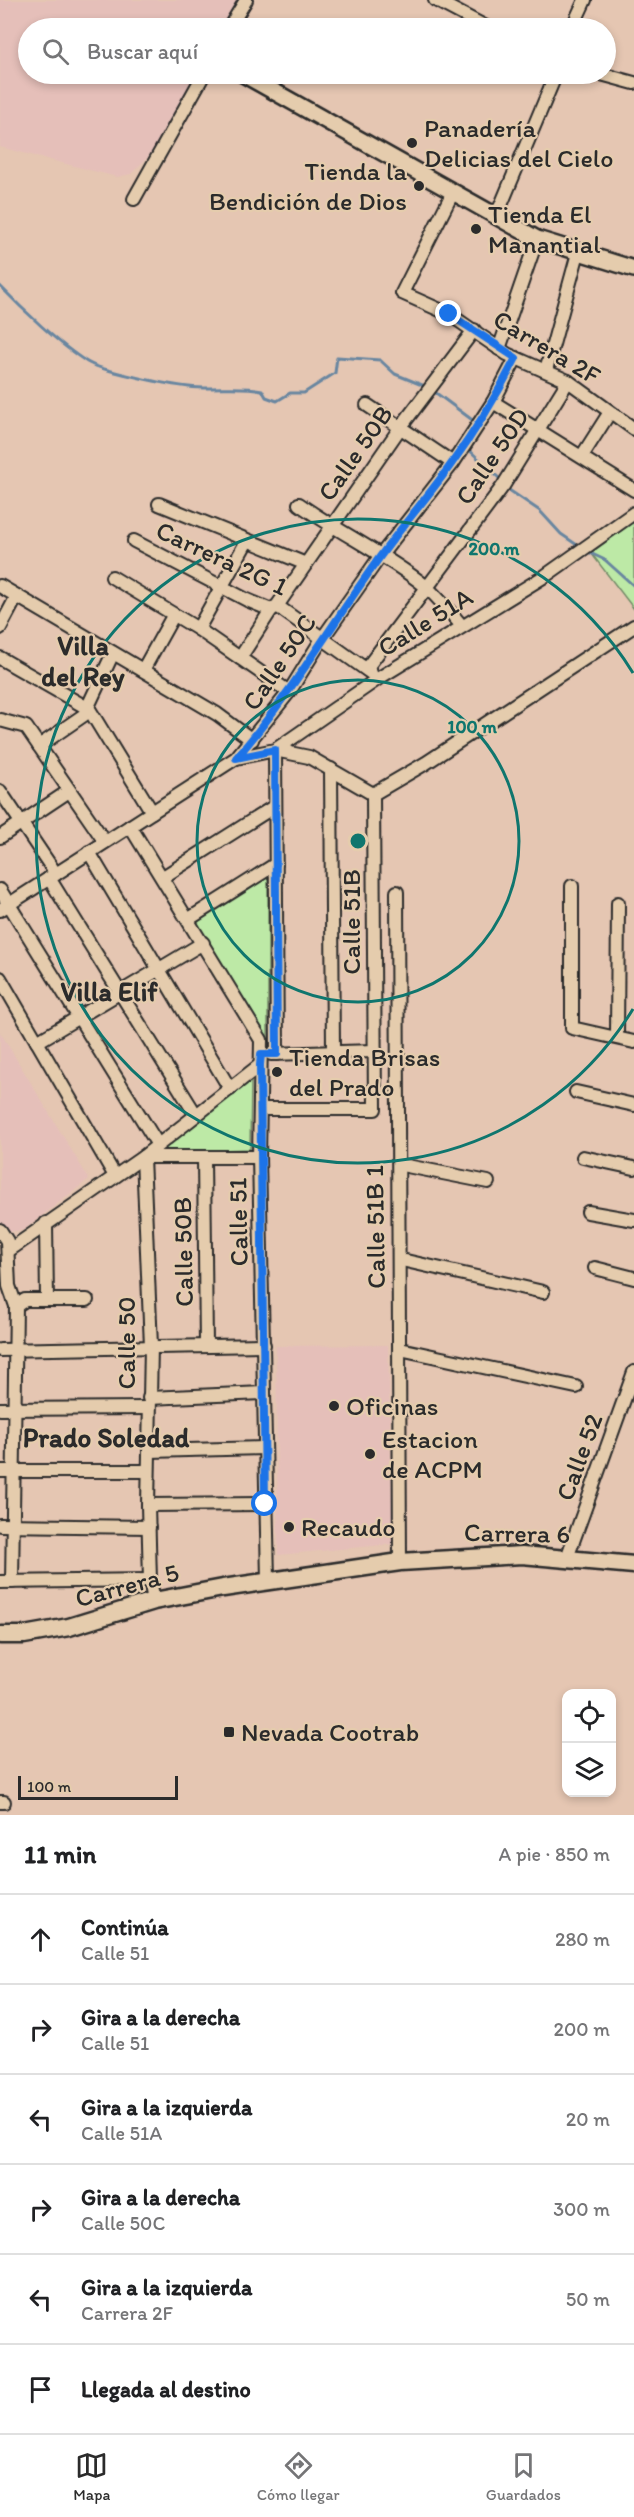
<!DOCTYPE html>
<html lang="es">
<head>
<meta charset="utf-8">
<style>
	body { margin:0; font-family:Itim,sans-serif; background:#f2f2f2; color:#202124 }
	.controls { position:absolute; right:18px; bottom:18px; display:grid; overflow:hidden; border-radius:12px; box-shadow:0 3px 9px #0003 }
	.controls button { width:54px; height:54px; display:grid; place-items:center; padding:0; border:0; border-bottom:2px solid #e0e0e0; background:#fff; color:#202124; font:30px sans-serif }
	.scale { position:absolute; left:18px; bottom:15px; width:160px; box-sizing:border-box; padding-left:6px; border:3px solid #2b2b2b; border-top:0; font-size:16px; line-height:21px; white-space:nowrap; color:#2b2b2b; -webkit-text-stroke:4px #e5ccad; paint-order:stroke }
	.stop { position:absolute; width:18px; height:18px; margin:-14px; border:4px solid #1a73e8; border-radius:50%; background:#fff }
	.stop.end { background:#1a73e8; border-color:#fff; box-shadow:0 2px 6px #0008 }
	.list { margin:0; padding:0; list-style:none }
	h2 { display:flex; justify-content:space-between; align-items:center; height:78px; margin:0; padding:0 24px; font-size:26px }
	h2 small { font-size:20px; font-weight:400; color:#757577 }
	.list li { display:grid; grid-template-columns:39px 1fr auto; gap:18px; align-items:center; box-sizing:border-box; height:90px; padding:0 24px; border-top:2px solid #e0e0e0 }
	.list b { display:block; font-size:22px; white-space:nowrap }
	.list p { margin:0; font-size:20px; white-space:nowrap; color:#757577 }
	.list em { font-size:20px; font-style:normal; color:#757577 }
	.icon { flex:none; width:33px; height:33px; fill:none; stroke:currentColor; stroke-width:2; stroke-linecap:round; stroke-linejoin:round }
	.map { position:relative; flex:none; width:634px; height:1815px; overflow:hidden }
	.search { position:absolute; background:#fff; box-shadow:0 3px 9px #0003; left:18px; right:18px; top:18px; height:66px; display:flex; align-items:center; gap:15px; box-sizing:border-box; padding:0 21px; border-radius:33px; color:#757577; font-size:22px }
	.sheet { height:618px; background:#fff }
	nav { display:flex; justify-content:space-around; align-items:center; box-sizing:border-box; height:84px; border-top:2px solid #e0e0e0; background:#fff; font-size:16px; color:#757577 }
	nav a { display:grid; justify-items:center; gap:3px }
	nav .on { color:#2b2b2b }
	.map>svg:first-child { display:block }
	.built { fill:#e5bfb9 }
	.green { fill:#bde9a6; stroke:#748a68; stroke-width:1.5 }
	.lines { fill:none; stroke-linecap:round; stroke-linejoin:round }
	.stream { stroke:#6986a0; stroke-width:3 }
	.minor-casing { stroke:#2b2b2b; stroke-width:16 }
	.tertiary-casing { stroke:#2b2b2b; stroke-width:20 }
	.secondary-casing { stroke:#2b2b2b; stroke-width:21 }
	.minor { stroke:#e5ccad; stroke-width:12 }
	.tertiary { stroke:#e5ccad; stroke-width:15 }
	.secondary { stroke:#e5ccad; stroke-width:16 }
	.route { stroke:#1a73e8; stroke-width:8 }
	.ring { fill:none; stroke:#0f766e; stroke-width:3 }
	.poi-dot { fill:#2b2b2b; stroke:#e5ccad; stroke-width:2 }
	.labels { text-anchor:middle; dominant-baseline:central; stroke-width:4.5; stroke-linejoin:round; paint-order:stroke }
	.poi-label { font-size:26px; fill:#2b2b2b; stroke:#e5ccad; text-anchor:start }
	.street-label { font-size:26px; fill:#2b2b2b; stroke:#e5ccad }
	.neighbourhood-label { font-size:27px; font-weight:bold; fill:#2b2b2b; stroke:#e5ccad }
	.centre { fill:#0f766e; stroke:#e5ccad; stroke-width:3 }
	.ring-label { font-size:18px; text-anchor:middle; font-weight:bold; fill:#0f766e; stroke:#e5ccad; stroke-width:4.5; stroke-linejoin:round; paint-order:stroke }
</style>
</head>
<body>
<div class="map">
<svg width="634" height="1815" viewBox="0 0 634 1815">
	<rect width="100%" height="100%" fill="#e5c6b2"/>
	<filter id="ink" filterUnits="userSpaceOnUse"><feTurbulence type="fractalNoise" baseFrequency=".0167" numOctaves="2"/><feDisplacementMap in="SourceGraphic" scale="12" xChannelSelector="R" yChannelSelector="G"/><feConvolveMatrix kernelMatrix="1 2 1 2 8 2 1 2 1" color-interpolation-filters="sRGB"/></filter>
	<g filter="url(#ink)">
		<g class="built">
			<polygon points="0,0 241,0 224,28 28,28 28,74 198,74 153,152 131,174 117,177 0,147"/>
			<polygon points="0,1032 89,1179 24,1230 6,1232 0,1223"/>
			<polygon points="388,1345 393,1544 278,1555 276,1346"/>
		</g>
		<g class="green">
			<polygon points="634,521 634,609 591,553"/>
			<polygon points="268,875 268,1039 195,920"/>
			<polygon points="251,1081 250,1149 158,1152"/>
		</g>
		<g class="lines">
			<g class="stream">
				<path d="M0 286C22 309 60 345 87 362 101 371 170 385 189 387 213 390 240 385 262 390L266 397 277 401 290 393H304L335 373 337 357 380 360 395 374 427 387"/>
				<polyline points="432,390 475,422"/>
				<polyline points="467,448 501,480"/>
				<polyline points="506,488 540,511 561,534 580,547"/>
				<polyline points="586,551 605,560 634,586"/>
			</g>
			<g class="minor-casing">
				<g id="minor">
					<polyline points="435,0 488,28"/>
					<polyline points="229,28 246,0"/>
					<polyline points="572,28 585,0"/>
					<polyline points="601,74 634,83"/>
					<polyline points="453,192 402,293 449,314 507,354 568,381 634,429"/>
					<polyline points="134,199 204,74"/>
					<polyline points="496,217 556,74"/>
					<polyline points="499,349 537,239"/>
					<polyline points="546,370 578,253"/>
					<polyline points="493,402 634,490"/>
					<polyline points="367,405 453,463"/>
					<polyline points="582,456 610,412"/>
					<polyline points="159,504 306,564"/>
					<path d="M299 504C340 533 385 554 424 585 438 597 450 612 462 626"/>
					<polyline points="134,541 247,600 271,610 277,606 371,673"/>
					<polyline points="112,577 198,629 289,692"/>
					<polyline points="0,586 217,714 252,740"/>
					<polyline points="277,606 400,428 474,330"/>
					<polyline points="0,628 17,596"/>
					<polyline points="198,629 247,541"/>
					<polyline points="0,658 89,709 152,812"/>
					<polyline points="240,658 271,610"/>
					<polyline points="366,669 503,486 568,381"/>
					<polyline points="143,670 173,616"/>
					<polyline points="0,720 26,727 105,842"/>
					<polyline points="39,746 84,715 113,653"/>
					<polyline points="236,758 275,750 379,678 545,576 634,513"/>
					<polyline points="331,769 333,1051"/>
					<polyline points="0,791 56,874"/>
					<polyline points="373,794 426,763 634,626"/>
					<polyline points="130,826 261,1040 259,1157 268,1580"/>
					<polyline points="0,837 69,791"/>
					<polyline points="89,852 230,1089"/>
					<polyline points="163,877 275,806"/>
					<polyline points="49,878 196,1115"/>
					<polyline points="572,886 572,1028 634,1042"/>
					<polyline points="0,890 158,1145"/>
					<polyline points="397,892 400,1562"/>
					<polyline points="0,910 236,758 289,692 322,639 381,555 453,463 493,402 516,358"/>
					<polyline points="189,919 276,864"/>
					<polyline points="0,978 115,1176"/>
					<polyline points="617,1037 618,903"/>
					<polyline points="37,1042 203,943"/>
					<polyline points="271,1054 375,1051"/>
					<polyline points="277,1054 275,750 309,757 373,794"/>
					<polyline points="576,1092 634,1105"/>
					<polyline points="260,1109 375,1109 373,794"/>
					<polyline points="204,1157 206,1346"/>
					<polyline points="583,1157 634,1168"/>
					<polyline points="402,1165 488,1182"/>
					<polyline points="588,1212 634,1220"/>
					<polyline points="46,1223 47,1300"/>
					<polyline points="0,1230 7,1241 9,1286 16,1306 12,1582"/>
					<polyline points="8,1251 143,1157 260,1065"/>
					<polyline points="406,1261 543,1292"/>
					<polyline points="595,1268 634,1278"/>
					<polyline points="16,1306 25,1300 87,1300"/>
					<polyline points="400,1349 576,1387"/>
					<polyline points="0,1350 264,1345"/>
					<polyline points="149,1398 264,1393"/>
					<polyline points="0,1409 149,1408"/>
					<polyline points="150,1451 264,1448"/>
					<polyline points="0,1471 148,1471"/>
					<polyline points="148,1505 265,1504"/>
					<polyline points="0,1525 149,1527"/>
					<polyline points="567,1558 634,1372"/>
					<polyline points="0,1582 150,1580"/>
					<polyline points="154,1601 150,1580 148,1505 151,1346 143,1157 259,1157"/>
					<polyline points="0,1802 4,1802"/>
				</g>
			</g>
			<g class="tertiary-casing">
				<polyline id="tertiary" points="243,74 537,239 634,269"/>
			</g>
			<g class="secondary-casing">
				<polyline id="secondary" points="0,1635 24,1635 69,1627 154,1601 223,1588 400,1562 522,1555 634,1565"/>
			</g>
			<use href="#minor" class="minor"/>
			<use href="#tertiary" class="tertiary"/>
			<use href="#secondary" class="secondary"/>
		</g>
	</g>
	<g class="lines" filter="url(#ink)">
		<path class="route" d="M265 1504 260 1065 261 1054H277L275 750 236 758C289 697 330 627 377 561 400 528 428 497 452 463 476 430 497 395 516 358L449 314"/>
	</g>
	<g class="ring">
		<circle cx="358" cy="841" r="161"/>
		<path d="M633 1009A322 322 0 1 1 633 673"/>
	</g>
	<g class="poi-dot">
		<circle cx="412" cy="143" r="6"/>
		<circle cx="419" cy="186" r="6"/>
		<circle cx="476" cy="229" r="6"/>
		<circle cx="277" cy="1072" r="6"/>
		<circle cx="334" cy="1406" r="6"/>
		<circle cx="370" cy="1454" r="6"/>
		<circle cx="289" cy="1527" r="6"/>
		<rect x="223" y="1726" width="12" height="12" rx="3"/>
	</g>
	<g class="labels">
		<g class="poi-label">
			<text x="424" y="128">Panadería<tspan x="424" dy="30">Delicias del Cielo</tspan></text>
			<text x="407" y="171" text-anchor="end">Tienda la<tspan x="407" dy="30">Bendición de Dios</tspan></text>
			<text x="488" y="214">Tienda El<tspan x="488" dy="30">Manantial</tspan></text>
			<text x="289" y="1057">Tienda Brisas<tspan x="289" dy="30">del Prado</tspan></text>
			<text x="346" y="1406">Oficinas</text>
			<text x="382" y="1439">Estacion<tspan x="382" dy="30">de ACPM</tspan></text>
			<text x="301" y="1527">Recaudo</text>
			<text x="241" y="1732">Nevada Cootrab</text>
		</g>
		<g class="street-label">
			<text transform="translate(547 347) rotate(31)">Carrera 2F</text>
			<text transform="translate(355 453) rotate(-55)">Calle 50B</text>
			<text transform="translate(492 456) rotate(-56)">Calle 50D</text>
			<text transform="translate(222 558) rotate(25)">Carrera 2G 1</text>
			<text transform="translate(425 622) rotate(-32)">Calle 51A</text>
			<text transform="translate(279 662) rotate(-56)">Calle 50C</text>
			<text transform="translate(351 922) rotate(-90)">Calle 51B</text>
			<text transform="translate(238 1222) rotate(-91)">Calle 51</text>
			<text transform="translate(375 1227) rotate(-91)">Calle 51B 1</text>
			<text transform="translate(183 1252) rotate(-91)">Calle 50B</text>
			<text transform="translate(126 1343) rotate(-90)">Calle 50</text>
			<text transform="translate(579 1457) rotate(-70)">Calle 52</text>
			<text transform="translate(517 1533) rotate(1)">Carrera 6</text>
			<text transform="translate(127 1585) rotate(-15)">Carrera 5</text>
		</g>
		<g class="neighbourhood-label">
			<text x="83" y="645">Villa<tspan x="83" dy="31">del Rey</tspan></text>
			<text x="109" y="991">Villa Elif</text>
			<text x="106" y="1437">Prado Soledad</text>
		</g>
	</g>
	<circle cx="358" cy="841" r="9" class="centre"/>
	<g class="ring-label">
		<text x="494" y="555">200 m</text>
		<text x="472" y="733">100 m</text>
	</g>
</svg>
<div class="controls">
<button><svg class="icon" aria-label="locate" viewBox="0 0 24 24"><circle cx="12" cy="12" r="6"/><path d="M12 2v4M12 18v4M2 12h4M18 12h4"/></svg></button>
<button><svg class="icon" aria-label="layers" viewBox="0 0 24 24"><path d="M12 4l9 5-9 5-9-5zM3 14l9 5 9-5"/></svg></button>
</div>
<div class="scale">100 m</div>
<div class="stop" style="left:265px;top:1504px"></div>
<div class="stop end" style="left:449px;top:314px"></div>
<div class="search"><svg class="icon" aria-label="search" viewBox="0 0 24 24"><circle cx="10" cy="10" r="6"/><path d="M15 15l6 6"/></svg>Buscar aquí</div>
</div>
<section class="sheet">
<h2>11 min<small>A pie · 850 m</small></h2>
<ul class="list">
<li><svg class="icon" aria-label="ahead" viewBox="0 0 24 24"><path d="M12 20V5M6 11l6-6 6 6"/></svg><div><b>Continúa</b><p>Calle 51</p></div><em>280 m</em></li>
<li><svg class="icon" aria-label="right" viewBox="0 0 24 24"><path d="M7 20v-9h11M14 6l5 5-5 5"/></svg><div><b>Gira a la derecha</b><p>Calle 51</p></div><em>200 m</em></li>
<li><svg class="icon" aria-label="left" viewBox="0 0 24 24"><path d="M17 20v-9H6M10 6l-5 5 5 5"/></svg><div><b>Gira a la izquierda</b><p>Calle 51A</p></div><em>20 m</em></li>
<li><svg class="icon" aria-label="right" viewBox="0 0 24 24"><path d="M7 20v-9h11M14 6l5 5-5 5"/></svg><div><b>Gira a la derecha</b><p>Calle 50C</p></div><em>300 m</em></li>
<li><svg class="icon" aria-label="left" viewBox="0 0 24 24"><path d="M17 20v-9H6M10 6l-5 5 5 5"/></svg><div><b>Gira a la izquierda</b><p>Carrera 2F</p></div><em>50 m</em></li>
<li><svg class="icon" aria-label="arrive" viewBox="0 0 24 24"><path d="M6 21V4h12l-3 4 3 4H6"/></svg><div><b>Llegada al destino</b></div></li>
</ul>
</section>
<nav>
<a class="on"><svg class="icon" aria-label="map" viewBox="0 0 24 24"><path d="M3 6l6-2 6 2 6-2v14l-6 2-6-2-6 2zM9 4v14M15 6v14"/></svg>Mapa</a>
<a><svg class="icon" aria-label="directions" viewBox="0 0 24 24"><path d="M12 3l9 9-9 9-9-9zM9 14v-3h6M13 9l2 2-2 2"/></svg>Cómo llegar</a>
<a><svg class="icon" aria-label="saved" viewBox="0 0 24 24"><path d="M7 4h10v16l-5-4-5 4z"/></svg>Guardados</a>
</nav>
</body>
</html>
